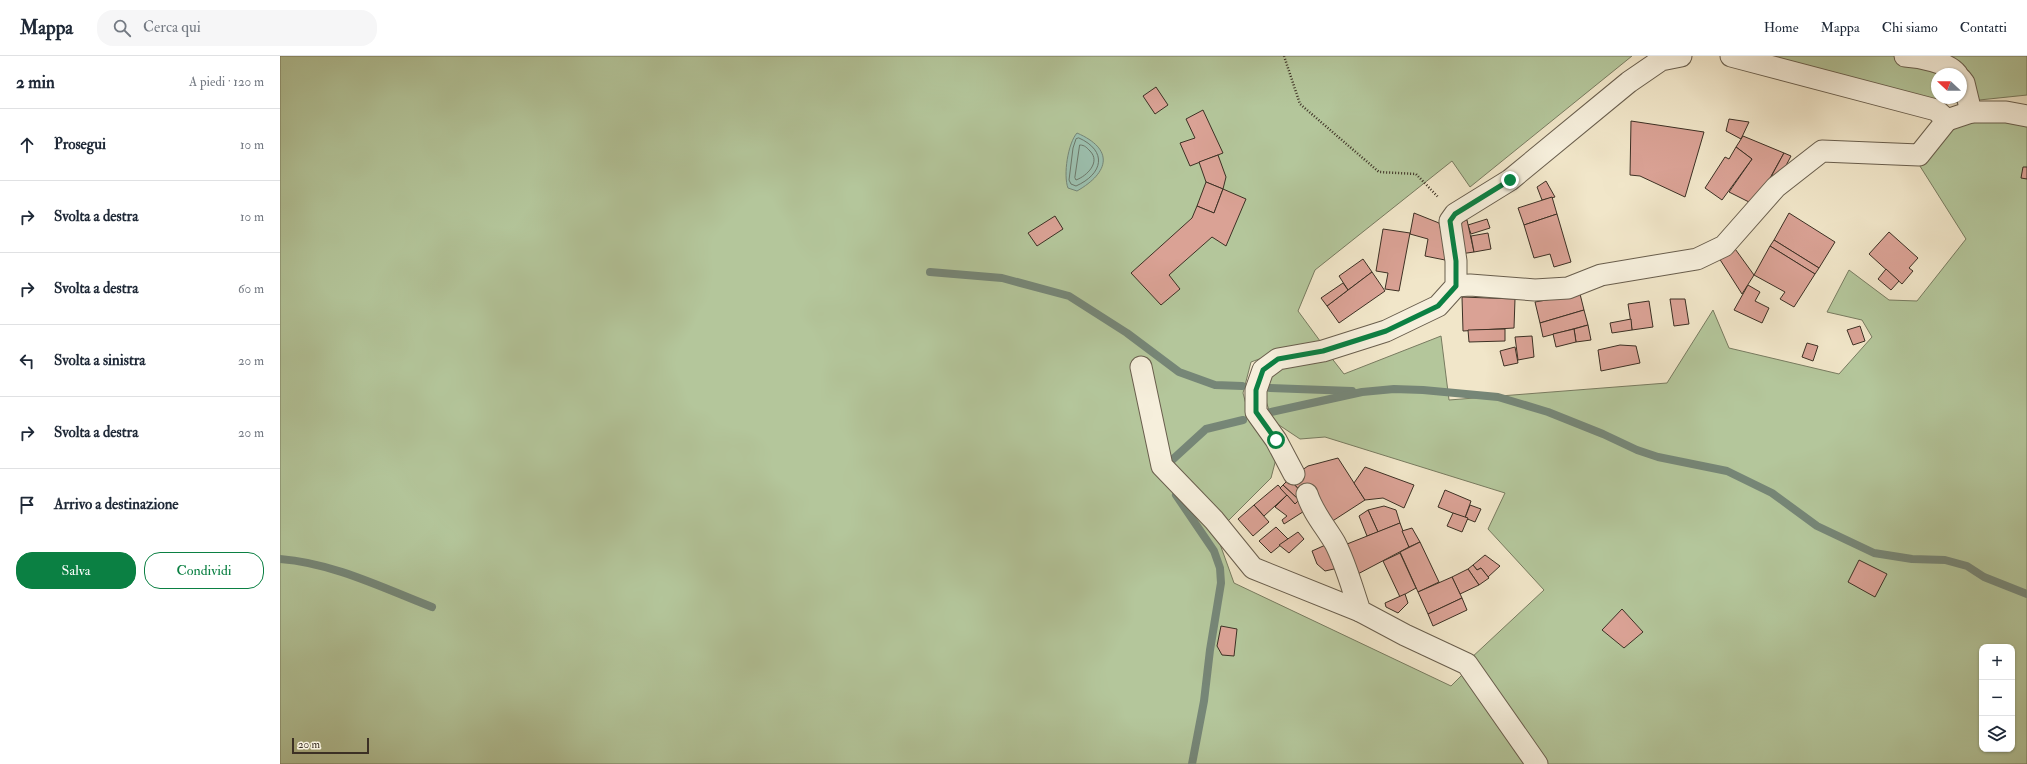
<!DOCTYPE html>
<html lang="it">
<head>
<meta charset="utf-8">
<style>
	body { margin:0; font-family:"IM FELL Double Pica",serif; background:#f6f6f7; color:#1f2937 }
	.controls { position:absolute; right:12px; bottom:12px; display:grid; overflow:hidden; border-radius:8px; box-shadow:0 1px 3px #0004 }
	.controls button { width:36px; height:36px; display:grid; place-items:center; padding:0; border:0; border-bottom:1px solid #e0e1e3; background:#fff; color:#1f2937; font:20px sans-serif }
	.compass { position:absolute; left:1651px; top:12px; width:36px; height:36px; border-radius:50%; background:#fff; box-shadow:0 1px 3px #0004; rotate:292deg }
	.scale { position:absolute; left:12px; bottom:10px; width:77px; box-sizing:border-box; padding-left:4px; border:2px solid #3c3024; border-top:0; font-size:11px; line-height:14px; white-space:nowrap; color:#3c3024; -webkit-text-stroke:3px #f6efdc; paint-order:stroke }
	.stop { position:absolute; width:12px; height:12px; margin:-9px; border:3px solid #0b8043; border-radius:50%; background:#fff }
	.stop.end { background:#0b8043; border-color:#fff; box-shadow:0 1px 4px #0008 }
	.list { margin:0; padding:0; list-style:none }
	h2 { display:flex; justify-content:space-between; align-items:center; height:52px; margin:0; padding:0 16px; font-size:17px }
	h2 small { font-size:13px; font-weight:400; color:#747a83 }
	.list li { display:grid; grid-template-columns:26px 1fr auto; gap:12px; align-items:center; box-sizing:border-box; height:72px; padding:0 16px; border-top:1px solid #e0e1e3 }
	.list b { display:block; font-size:15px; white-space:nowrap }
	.list em { font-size:13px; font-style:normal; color:#747a83 }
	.actions { display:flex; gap:8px; padding:12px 16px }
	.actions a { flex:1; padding:9px 0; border:1px solid #0b8043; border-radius:16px; text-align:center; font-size:14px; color:#0b8043 }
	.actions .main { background:#0b8043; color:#fff }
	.icon { flex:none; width:22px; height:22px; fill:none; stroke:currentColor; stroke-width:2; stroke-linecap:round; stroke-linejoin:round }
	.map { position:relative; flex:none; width:1747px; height:708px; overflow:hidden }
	header { display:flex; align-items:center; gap:24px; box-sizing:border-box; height:56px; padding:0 20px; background:#fff; border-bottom:1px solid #e0e1e3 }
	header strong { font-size:19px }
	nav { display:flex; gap:22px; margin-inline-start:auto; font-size:14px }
	.search { width:280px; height:36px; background:#f6f6f7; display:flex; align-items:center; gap:10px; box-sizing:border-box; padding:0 14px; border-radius:16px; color:#747a83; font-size:15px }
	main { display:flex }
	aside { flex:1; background:#fff }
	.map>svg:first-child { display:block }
	.green { fill:#b4c69b; stroke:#787b60; fill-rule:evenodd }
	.water { fill:#9cc0af; stroke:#768677 }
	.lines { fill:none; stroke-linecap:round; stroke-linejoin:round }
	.shore { stroke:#6c786a; stroke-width:1 }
	.stream { stroke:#768677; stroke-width:8 }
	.building { fill:#daa295; stroke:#3c3024 }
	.minor-casing { stroke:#695e4d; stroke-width:23 }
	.path { stroke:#3c3024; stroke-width:2.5; stroke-dasharray:1 2; stroke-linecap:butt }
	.minor { stroke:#f6efdc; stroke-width:21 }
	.route { stroke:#0b8043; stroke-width:5 }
</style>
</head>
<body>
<header>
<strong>Mappa</strong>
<div class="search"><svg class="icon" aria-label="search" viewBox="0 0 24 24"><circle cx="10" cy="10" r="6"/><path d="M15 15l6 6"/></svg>Cerca qui</div>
<nav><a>Home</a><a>Mappa</a><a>Chi siamo</a><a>Contatti</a></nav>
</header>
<main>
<aside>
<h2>2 min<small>A piedi · 120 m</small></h2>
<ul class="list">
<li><svg class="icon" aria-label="ahead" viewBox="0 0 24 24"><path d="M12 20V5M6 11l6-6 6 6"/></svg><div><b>Prosegui</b></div><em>10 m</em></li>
<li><svg class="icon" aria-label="right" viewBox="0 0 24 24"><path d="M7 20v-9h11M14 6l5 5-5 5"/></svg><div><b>Svolta a destra</b></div><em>10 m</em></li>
<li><svg class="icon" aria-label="right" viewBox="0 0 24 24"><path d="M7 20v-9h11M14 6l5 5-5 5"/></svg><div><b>Svolta a destra</b></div><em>60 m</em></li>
<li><svg class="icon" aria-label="left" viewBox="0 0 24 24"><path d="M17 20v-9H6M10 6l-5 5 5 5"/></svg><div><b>Svolta a sinistra</b></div><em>20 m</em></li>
<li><svg class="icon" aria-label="right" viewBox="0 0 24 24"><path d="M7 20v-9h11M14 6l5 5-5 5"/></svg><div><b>Svolta a destra</b></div><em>20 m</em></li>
<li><svg class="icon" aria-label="arrive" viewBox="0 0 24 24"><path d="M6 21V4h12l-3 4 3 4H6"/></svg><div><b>Arrivo a destinazione</b></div></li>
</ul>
<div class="actions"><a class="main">Salva</a><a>Condividi</a></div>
</aside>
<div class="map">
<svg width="1747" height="708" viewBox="0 0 1747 708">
	<rect width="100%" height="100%" fill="#f1e6c9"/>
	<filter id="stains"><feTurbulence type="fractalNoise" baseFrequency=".005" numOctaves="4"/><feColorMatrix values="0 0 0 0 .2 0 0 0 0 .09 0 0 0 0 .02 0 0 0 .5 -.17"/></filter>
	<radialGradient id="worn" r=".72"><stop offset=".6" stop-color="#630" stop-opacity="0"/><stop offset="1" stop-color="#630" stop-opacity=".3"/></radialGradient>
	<g class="green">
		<polygon points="0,0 1352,0 1190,131 1172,105 1035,214 1018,255 1043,289 1007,293 971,306 963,337 971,367 997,399 991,422 936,477 954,527 1171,630 1186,615 1250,708 0,708"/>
		<path d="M1486 0H1747V39L1661 48ZM1657 18H1681V42H1657Z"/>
		<path d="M1691 66H1747V708H1264L1190 603 1264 534 1208 473 1225 437 1045 381 1020 383 993 365 983 337 988 321 997 313 1050 300 1064 318 1161 280 1169 344 1387 327 1433 254 1449 292 1559 318 1592 281 1582 264 1547 256 1569 214 1609 244 1637 245 1686 183 1638 107 1673 71ZM1702 591H1732V693H1702Z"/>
	</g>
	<path class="water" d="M797 77C834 93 830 116 797 135L788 132C783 119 788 87 797 77Z"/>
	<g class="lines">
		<g class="shore">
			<path d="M799 82C828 95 823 118 796 130L791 128 789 124 793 92 796 83Z"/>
			<path d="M800 89C805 89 807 92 810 95 821 106 807 120 796 124L795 122Z"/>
		</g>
		<g class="stream">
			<polyline points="650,216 722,222 789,240 847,277 899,316 935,329 962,330"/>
			<polyline points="990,332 1072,335"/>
			<polyline points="991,356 1082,336 1114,333 1143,334 1218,341 1268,356 1323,378 1357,394 1378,401 1447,415 1492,437 1537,470 1594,497 1632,503 1665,504 1687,510 1704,521 1747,538"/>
			<polyline points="891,405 926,373 963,364"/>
			<polyline points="896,439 934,495 940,512 941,527 930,594 924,645 912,708"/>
			<path d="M0 503C53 507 103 532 152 551"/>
		</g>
	</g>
	<g class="building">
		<polygon points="876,31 888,49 875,58 863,40"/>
		<polygon points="923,54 943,97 910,110 900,87 915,82 906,63"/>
		<polygon points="1449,63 1469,66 1461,83 1446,75"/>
		<polygon points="1351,65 1424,76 1405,141 1360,120 1350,119"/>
		<polygon points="1463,80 1504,97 1475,149 1449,136 1472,103 1456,91"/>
		<polygon points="1456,91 1472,103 1442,144 1425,132 1445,101 1449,103"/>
		<polygon points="1504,97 1511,100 1499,123 1492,119"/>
		<polygon points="938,99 946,121 943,133 926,126 919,106"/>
		<polygon points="1743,111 1747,111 1747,123 1741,122"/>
		<polygon points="1266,125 1275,141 1262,144 1257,131"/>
		<polygon points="926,126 943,133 934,157 917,150"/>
		<polygon points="943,133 966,143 946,190 932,181 889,219 900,233 881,249 851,217 912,162 917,150 934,157"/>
		<polygon points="1272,141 1277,158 1244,169 1238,152"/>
		<polygon points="1134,157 1159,167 1165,190 1165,204 1145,200 1148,183 1130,178"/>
		<polygon points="1509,157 1555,186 1539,212 1494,184"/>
		<polygon points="1277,158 1291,206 1274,211 1270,198 1254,202 1244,169"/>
		<polygon points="775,160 783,173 757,190 748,177"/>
		<polygon points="1207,163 1210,172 1191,178 1188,169"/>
		<polygon points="1187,164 1194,196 1180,198 1175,168"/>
		<polygon points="1103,173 1130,177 1119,235 1105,233 1108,217 1096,215"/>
		<polygon points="1609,176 1638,202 1629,212 1633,215 1622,228 1589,198"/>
		<polygon points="1208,177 1211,193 1194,196 1191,180"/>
		<polygon points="1494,184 1539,212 1535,218 1490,190"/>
		<polygon points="1453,190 1474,219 1462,238 1439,202"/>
		<polygon points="1490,190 1535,218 1514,251 1500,243 1505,236 1474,219"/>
		<polygon points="1083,203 1092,216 1068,234 1059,220"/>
		<polygon points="1606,213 1619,225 1611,234 1598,223"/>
		<polygon points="1092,216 1105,235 1059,267 1047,250"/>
		<polygon points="1063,227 1068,234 1047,250 1041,242"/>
		<polygon points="1468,229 1480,236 1475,245 1489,252 1482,267 1454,254"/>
		<polygon points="1300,238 1304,254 1260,267 1255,246"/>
		<polygon points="1182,241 1235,243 1234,272 1183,275"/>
		<polygon points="1390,243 1405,243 1409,268 1394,270"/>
		<polygon points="1369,245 1373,271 1352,274 1348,248"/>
		<polygon points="1304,254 1308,269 1263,281 1260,267"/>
		<polygon points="1351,263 1352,274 1332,277 1330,267"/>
		<polygon points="1308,269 1311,284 1296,286 1294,273"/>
		<polygon points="1580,270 1585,285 1573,289 1567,274"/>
		<polygon points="1225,273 1225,285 1189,286 1188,274"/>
		<polygon points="1294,273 1296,286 1276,291 1273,278"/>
		<polygon points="1252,280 1254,301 1238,304 1235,281"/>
		<polygon points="1527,287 1538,290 1533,305 1522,301"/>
		<polygon points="1340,289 1356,290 1360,307 1321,315 1318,294"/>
		<polygon points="1235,291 1238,307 1224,310 1220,295"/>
		<polygon points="1058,402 1085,444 1051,466 1009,423 1028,410"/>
		<polygon points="1085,411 1134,429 1124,452 1103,442 1085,444 1074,427"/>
		<polygon points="1009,423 1025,440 1019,444 1003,429"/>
		<polygon points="998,429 1007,439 984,460 974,449"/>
		<polygon points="1003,429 1019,444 1015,448 1000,432"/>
		<polygon points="1165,434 1191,445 1185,462 1158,451"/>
		<polygon points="1007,439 1015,448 1019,444 1029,452 1004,468 1002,464 1007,460 995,451"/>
		<polygon points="974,449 989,466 973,480 958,463"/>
		<polygon points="1190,449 1201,453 1195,466 1185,462"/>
		<polygon points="1104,450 1116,454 1120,467 1098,476 1088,454"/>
		<polygon points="1088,454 1098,476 1087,480 1079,460"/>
		<polygon points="1173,457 1188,462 1182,476 1167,470"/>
		<polygon points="1120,467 1129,491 1074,520 1062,490"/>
		<polygon points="996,471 1008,483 991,497 979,485"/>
		<polygon points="1132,472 1140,486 1129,491 1122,475"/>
		<polygon points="1018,476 1024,483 1009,497 999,489"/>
		<polygon points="1140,486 1159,526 1138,536 1120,496"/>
		<polygon points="1050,487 1057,509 1054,513 1045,515 1037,508 1032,495"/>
		<polygon points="1120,497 1136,532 1120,541 1103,505"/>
		<polygon points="1205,499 1220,510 1208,521 1201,512 1197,514 1193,509"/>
		<polygon points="1579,504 1607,518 1595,541 1568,526"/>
		<polygon points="1193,509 1197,514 1201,512 1209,522 1199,529 1188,513"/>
		<polygon points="1188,513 1199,529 1180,538 1172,521"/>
		<polygon points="1172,521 1182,542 1148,558 1138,536"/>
		<polygon points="1125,538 1128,547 1118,557 1106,551 1105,547"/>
		<polygon points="1182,542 1187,554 1153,570 1148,558"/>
		<polygon points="1342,553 1363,576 1344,592 1322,574"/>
		<polygon points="941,570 957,573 954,600 942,599 937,590"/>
	</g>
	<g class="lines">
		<g class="minor-casing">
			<g id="minor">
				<polyline points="1451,0 1656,54 1667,64 1691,56"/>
				<path d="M1625 0C1639 1 1668 6 1677 18"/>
				<polyline points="1681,23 1684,27 1691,56 1726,56 1747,60"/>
				<polyline points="1176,230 1190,229 1255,234 1288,232 1321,219 1417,203 1444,190 1496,131 1542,95 1639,99 1667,64"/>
				<polyline points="861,311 882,410 934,464 973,512 1080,555"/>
				<polyline points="1014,418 996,384 976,356 976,334 983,314 998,303 1043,295 1106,275 1158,250 1176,230 1176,205 1170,165 1175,158 1230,124 1349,26 1381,4 1401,0"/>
				<path d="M1027 438C1033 457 1045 470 1055 487 1066 508 1072 532 1080 555L1125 579 1187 608 1257 708"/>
			</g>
		</g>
		<polyline class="path" points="1004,0 1020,48 1099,116 1136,118 1158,141"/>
		<use href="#minor" class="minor"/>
	</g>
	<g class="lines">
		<polyline class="route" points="996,384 976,356 976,334 983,314 998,303 1043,295 1106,275 1158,250 1176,230 1176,205 1170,165 1175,158 1230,124"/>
	</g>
	<rect width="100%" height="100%" filter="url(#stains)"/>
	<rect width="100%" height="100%" fill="url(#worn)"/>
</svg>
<div class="controls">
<button>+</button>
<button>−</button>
<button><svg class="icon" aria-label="layers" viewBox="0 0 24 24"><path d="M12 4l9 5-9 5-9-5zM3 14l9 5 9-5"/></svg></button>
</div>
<svg class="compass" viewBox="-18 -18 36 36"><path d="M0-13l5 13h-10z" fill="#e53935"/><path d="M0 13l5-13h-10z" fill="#747a83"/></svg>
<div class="scale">20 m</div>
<div class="stop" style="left:996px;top:384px"></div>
<div class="stop end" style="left:1230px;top:124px"></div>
</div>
</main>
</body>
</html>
